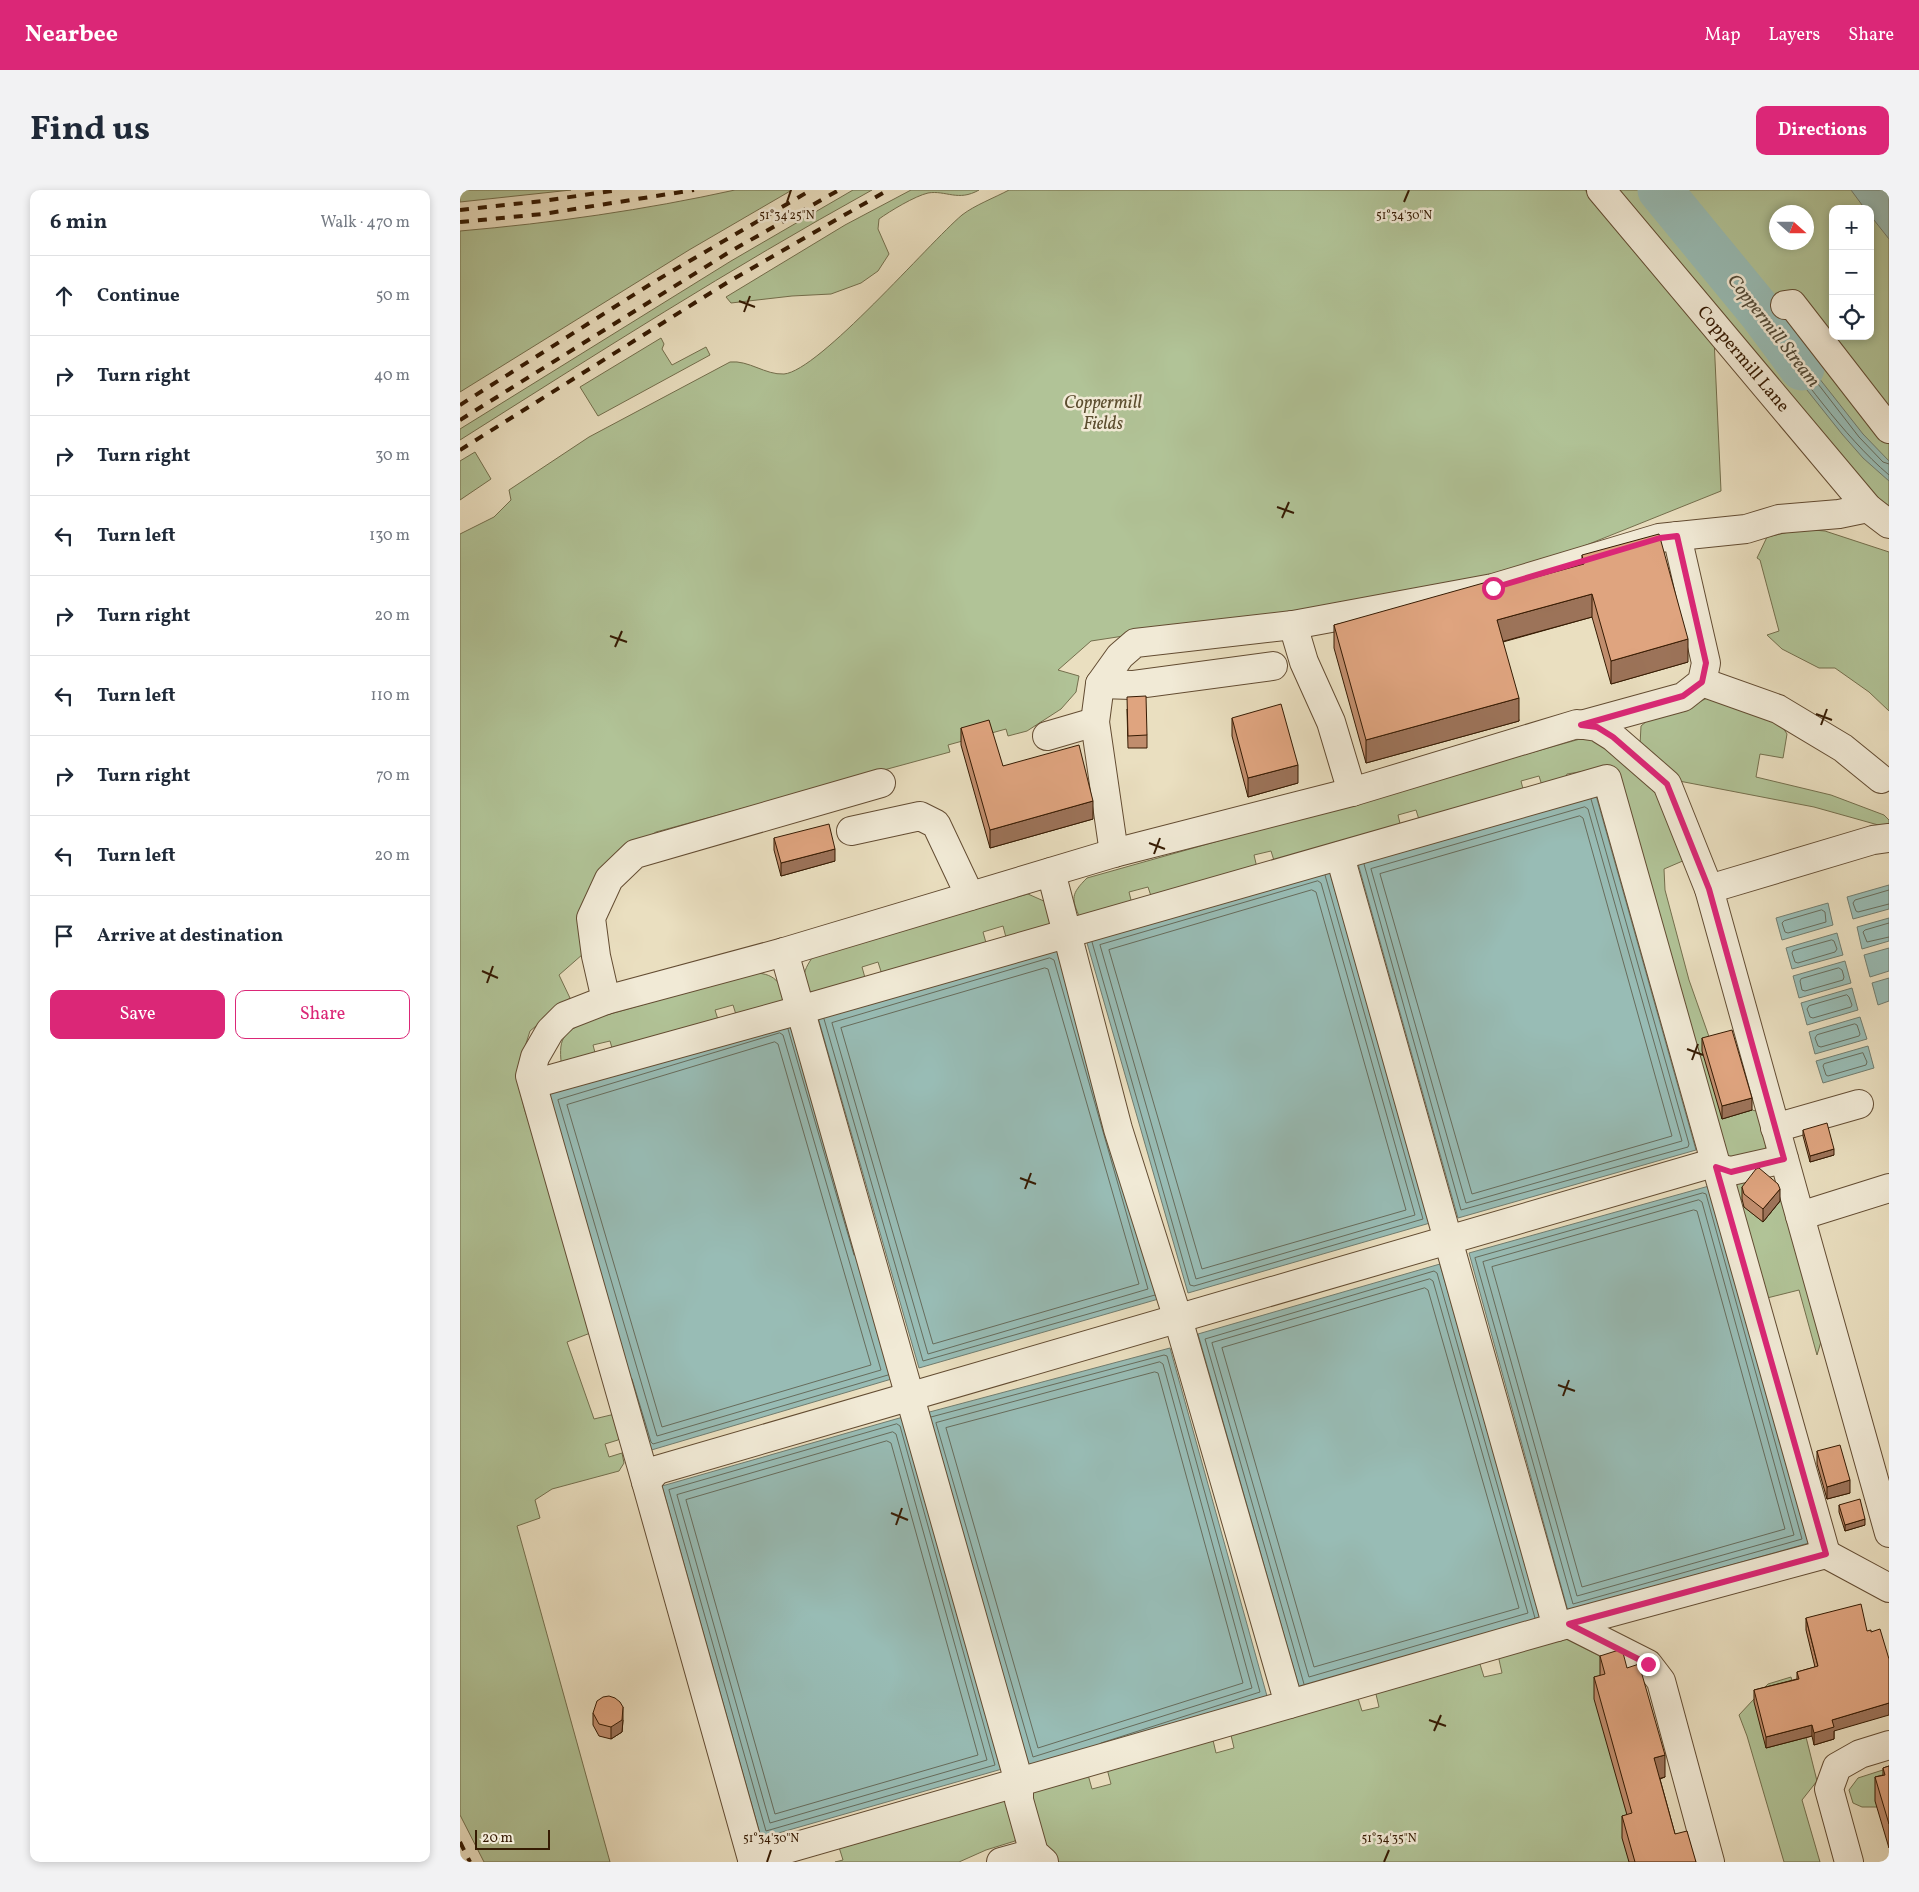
<!DOCTYPE html>
<html lang="en">
<head>
<meta charset="utf-8">
<style>
	body { margin:0; font-family:Vollkorn,serif; background:#f2f2f3; color:#1f2937 }
	.controls { position:absolute; right:15px; top:15px; display:grid; overflow:hidden; border-radius:10px; box-shadow:0 2px 8px #0003 }
	.controls button { width:45px; height:45px; display:grid; place-items:center; padding:0; border:0; border-bottom:1px solid #e0e1e3; background:#fff; color:#1f2937; font:25px sans-serif }
	.compass { position:absolute; left:1309px; top:15px; width:45px; height:45px; border-radius:50%; background:#fff; box-shadow:0 2px 8px #0003; rotate:111deg }
	.scale { position:absolute; left:15px; bottom:12px; width:75px; box-sizing:border-box; padding-left:5px; border:2px solid #361b03; border-top:0; font-size:14px; line-height:18px; white-space:nowrap; color:#361b03; -webkit-text-stroke:4px #f1ead6; paint-order:stroke }
	.stop { position:absolute; width:15px; height:15px; margin:-11px; border:4px solid #db2777; border-radius:50%; background:#fff }
	.stop.end { background:#db2777; border-color:#fff; box-shadow:0 1px 5px #0008 }
	.list { margin:0; padding:0; list-style:none }
	h2 { display:flex; justify-content:space-between; align-items:center; height:65px; margin:0; padding:0 20px; font-size:21px }
	h2 small { font-size:16px; font-weight:400; color:#747a83 }
	.list li { display:grid; grid-template-columns:32px 1fr auto; gap:15px; align-items:center; box-sizing:border-box; height:80px; padding:0 20px; border-top:1px solid #e0e1e3 }
	.list b { display:block; font-size:19px; white-space:nowrap }
	.list em { font-size:16px; font-style:normal; color:#747a83 }
	.actions { display:flex; gap:10px; padding:15px 20px }
	.actions a { flex:1; padding:11px 0; border:1px solid #db2777; border-radius:10px; text-align:center; font-size:18px; color:#db2777 }
	.actions .main { background:#db2777; color:#fff }
	.icon { flex:none; width:28px; height:28px; fill:none; stroke:currentColor; stroke-width:2; stroke-linecap:round; stroke-linejoin:round }
	.map { position:relative; flex:none; width:1429px; height:1672px; overflow:hidden; border-radius:10px }
	header { display:flex; align-items:center; gap:30px; box-sizing:border-box; height:70px; padding:0 25px; background:#db2777; color:#fff }
	header strong { font-size:24px }
	nav { display:flex; gap:28px; margin-inline-start:auto; font-size:18px }
	.intro { display:flex; align-items:center; justify-content:space-between; box-sizing:border-box; height:120px; padding:0 30px }
	h1 { margin:0; font-size:35px }
	.button { padding:12px 22px; border-radius:10px; background:#db2777; color:#fff; font-size:18px; font-weight:700 }
	main { display:flex; gap:30px; padding:0 30px }
	aside { flex:1; background:#fff; border-radius:10px; box-shadow:0 2px 8px #0003 }
	.map>svg:first-child { display:block }
	.green { fill:#b1c397; stroke:#746f4d; fill-rule:evenodd }
	.water { fill:#98bcb5; stroke:#717c6e }
	.lines { fill:none; stroke-linecap:round; stroke-linejoin:round }
	.shore { stroke:#676c5c; stroke-width:1 }
	.river { stroke:#98bcb5; stroke-width:45 }
	.minor-casing { stroke:#634c32; stroke-width:30 }
	.minor { stroke:#f1ead6; stroke-width:28 }
	.rail { stroke:#361b03; stroke-width:4; stroke-dasharray:9 9; stroke-linecap:butt }
	.wall { fill:#c08d6d; stroke:#361b03 }
	.shaded-wall { fill:#9c7359; stroke:#361b03 }
	.building { fill:#dfa47f; stroke:#361b03 }
	.route { stroke:#db2777; stroke-width:6 }
	.ticks { fill:none; stroke:#361b03; stroke-width:2 }
	.labels { text-anchor:middle; dominant-baseline:central; stroke-width:5; stroke-linejoin:round; paint-order:stroke }
	.street-label { font-size:18px; fill:#361b03; stroke:#f1ead6 }
	.park-label { font-size:18px; font-style:italic; fill:#5b4d2f; stroke:#f1ead6 }
	.water-label { font-size:19px; font-style:italic; fill:#534b38; stroke:#f1ead6 }
	.ticks-label { font-size:12px; text-anchor:middle; fill:#361b03; stroke:#f1ead6; stroke-width:5; stroke-linejoin:round; paint-order:stroke }
</style>
</head>
<body>
<header>
<strong>Nearbee</strong>
<nav><a>Map</a><a>Layers</a><a>Share</a></nav>
</header>
<div class="intro"><h1>Find us</h1><a class="button">Directions</a></div>
<main>
<aside>
<h2>6 min<small>Walk · 470 m</small></h2>
<ul class="list">
<li><svg class="icon" aria-label="ahead" viewBox="0 0 24 24"><path d="M12 20V5M6 11l6-6 6 6"/></svg><div><b>Continue</b></div><em>50 m</em></li>
<li><svg class="icon" aria-label="right" viewBox="0 0 24 24"><path d="M7 20v-9h11M14 6l5 5-5 5"/></svg><div><b>Turn right</b></div><em>40 m</em></li>
<li><svg class="icon" aria-label="right" viewBox="0 0 24 24"><path d="M7 20v-9h11M14 6l5 5-5 5"/></svg><div><b>Turn right</b></div><em>30 m</em></li>
<li><svg class="icon" aria-label="left" viewBox="0 0 24 24"><path d="M17 20v-9H6M10 6l-5 5 5 5"/></svg><div><b>Turn left</b></div><em>130 m</em></li>
<li><svg class="icon" aria-label="right" viewBox="0 0 24 24"><path d="M7 20v-9h11M14 6l5 5-5 5"/></svg><div><b>Turn right</b></div><em>20 m</em></li>
<li><svg class="icon" aria-label="left" viewBox="0 0 24 24"><path d="M17 20v-9H6M10 6l-5 5 5 5"/></svg><div><b>Turn left</b></div><em>110 m</em></li>
<li><svg class="icon" aria-label="right" viewBox="0 0 24 24"><path d="M7 20v-9h11M14 6l5 5-5 5"/></svg><div><b>Turn right</b></div><em>70 m</em></li>
<li><svg class="icon" aria-label="left" viewBox="0 0 24 24"><path d="M17 20v-9H6M10 6l-5 5 5 5"/></svg><div><b>Turn left</b></div><em>20 m</em></li>
<li><svg class="icon" aria-label="arrive" viewBox="0 0 24 24"><path d="M6 21V4h12l-3 4 3 4H6"/></svg><div><b>Arrive at destination</b></div></li>
</ul>
<div class="actions"><a class="main">Save</a><a>Share</a></div>
</aside>
<div class="map">
<svg width="1429" height="1672" viewBox="0 0 1429 1672">
	<rect width="100%" height="100%" fill="#eadfc0"/>
	<filter id="stains"><feTurbulence type="fractalNoise" baseFrequency=".004" numOctaves="4"/><feColorMatrix values="0 0 0 0 .2 0 0 0 0 .09 0 0 0 0 .02 0 0 0 .5 -.17"/></filter>
	<radialGradient id="worn" r=".72"><stop offset=".6" stop-color="#630" stop-opacity="0"/><stop offset="1" stop-color="#630" stop-opacity=".3"/></radialGradient>
	<g class="green">
		<polygon points="0,0 111,0 0,12"/>
		<path d="M275 0H332L229 60 0 202V41C93 33 184 20 275 0Z"/>
		<path d="M393 0H412C271 78 136 164 0 250V239L271 71Z"/>
		<path d="M451 0H519C498 12 486 0 468 3 455 6 430 21 419 29L418 39 429 64 418 81 401 93 371 104 332 106 271 113 266 107 385 35Z"/>
		<path d="M549 0H1125L1163 46 1254 148 1261 301 1114 360 1030 391 830 425 729 436 631 451 598 480 619 486 616 502 601 519 567 541 548 546 546 539 488 555 490 562 196 642 161 664 123 764 99 785 110 808 70 841 56 885 65 921 105 1031 133 1142 107 1152 134 1229 155 1224 162 1246 158 1250 145 1254 149 1267 162 1263 164 1273 159 1281 92 1299 75 1310 80 1328 57 1336 150 1672H24L0 1625V344L34 327 51 310 49 300 129 247 270 172C289 170 305 185 324 184 359 181 469 53 502 25 515 15 534 8 549 0Z"/>
		<path d="M1158 0H1429V317L1395 289ZM1373 19H1410V146H1373ZM1316 22H1346V52H1316Z"/>
		<polygon points="201,148 204,154 202,159 212,175 246,157 250,165 138,226 120,197"/>
		<polygon points="15,262 31,289 0,310 0,271"/>
		<polygon points="1342,339 1365,341 1429,362 1429,521 1409,502 1375,478 1359,478 1322,459 1307,445 1319,441 1300,370 1297,368 1307,347"/>
		<polygon points="1249,507 1318,530 1327,544 1323,568 1300,564 1296,587 1371,605 1424,625 1429,630 1429,638 1354,617 1219,591 1180,555 1181,536 1194,525 1235,514"/>
		<path d="M1127 547 1142 552 1213 620 1225 670 1204 679 1205 700 1229 790 1253 858 1262 928 1292 920 1300 922 1308 951 1304 962 1264 969 1137 579 1107 584 1100 598 1084 602 1079 586 1061 591 1065 607 961 636 956 620 938 625 942 642 816 677 811 661 794 665 798 682 693 712 688 697 669 702 673 718 620 728C611 708 611 704 627 688Z"/>
		<path d="M568 704 586 712 591 732 582 745 548 755 543 736 523 742 528 760 424 791 418 772 402 777 407 795 352 811C342 790 340 785 354 765Z"/>
		<path d="M294 783C317 783 323 796 328 816L278 831 273 815 255 820 260 836 154 865 150 851 133 855 137 870 102 880C98 848 101 844 129 830Z"/>
		<polygon points="1297,990 1279,1013 1303,1032 1322,1009 1363,1145 1357,1165 1339,1100 1303,1109 1271,992"/>
		<polygon points="1102,1447 1170,1481 1172,1646 1169,1672 590,1672 568,1600 627,1581 632,1599 651,1594 646,1575 752,1546 756,1563 774,1558 770,1541 897,1505 902,1521 919,1517 915,1500 1019,1471 1024,1487 1042,1483 1038,1465"/>
		<polygon points="1331,1487 1357,1591 1342,1610 1360,1672 1324,1672 1287,1546 1279,1525 1308,1494"/>
		<polygon points="1429,1578 1417,1617 1402,1617 1393,1613 1389,1600 1398,1588"/>
		<polygon points="538,1608 551,1616 558,1641 555,1651 526,1660 499,1672 375,1672 383,1670 378,1654"/>
	</g>
	<g class="water">
		<polygon points="1185,0 1212,0 1304,116 1286,121 1269,96"/>
		<polygon points="1391,0 1429,0 1429,49 1410,25 1410,19 1405,19"/>
		<polygon points="1312,126 1333,155 1403,244 1429,271 1429,291 1403,268 1382,244 1292,131"/>
		<polygon points="1135,602 1236,960 998,1028 897,670"/>
		<polygon points="868,676 970,1033 728,1103 625,746"/>
		<polygon points="1429,695 1429,719 1393,729 1387,707"/>
		<polygon points="1368,713 1373,735 1322,750 1316,728"/>
		<polygon points="1429,728 1429,751 1402,759 1397,737"/>
		<polygon points="1377,743 1383,765 1332,779 1326,758"/>
		<polygon points="601,754 702,1108 459,1178 357,824"/>
		<polygon points="1429,758 1429,781 1410,787 1404,765"/>
		<polygon points="1385,771 1391,793 1339,808 1333,786"/>
		<polygon points="1429,788 1429,811 1418,815 1412,793"/>
		<polygon points="1392,798 1398,820 1347,835 1341,813"/>
		<polygon points="1400,827 1407,849 1355,864 1349,842"/>
		<polygon points="330,828 435,1188 188,1261 83,901"/>
		<polygon points="1408,856 1414,878 1363,893 1356,871"/>
		<polygon points="1249,996 1349,1353 1108,1421 1009,1063"/>
		<polygon points="980,1074 1082,1432 840,1501 738,1144"/>
		<polygon points="710,1158 807,1506 564,1582 462,1224"/>
		<polygon points="443,1227 542,1579 301,1648 202,1296"/>
	</g>
	<g class="lines">
		<g class="shore">
			<polyline points="1192,0 1273,92 1288,114 1293,113 1294,110 1210,5 1209,0"/>
			<path d="M1429 274 1423 272 1399 247 1311 133H1304L1303 137C1342 185 1382 245 1429 285"/>
			<polygon points="1125,617 1128,619 1222,951 1006,1013 911,679"/>
			<polygon points="1120,626 1123,628 1212,946 1012,1004 920,684"/>
			<polyline points="904,674 1001,1020 1228,957 1229,954 1131,609"/>
			<polygon points="858,691 861,693 955,1025 736,1089 640,755"/>
			<polygon points="852,700 856,702 946,1020 742,1079 649,760"/>
			<polyline points="1429,700 1395,710 1393,713 1396,721 1398,722 1429,714"/>
			<polygon points="1362,720 1365,722 1366,732 1328,743 1325,742 1322,733 1324,731"/>
			<polyline points="1429,733 1405,740 1403,742 1407,752 1429,747"/>
			<polygon points="1372,750 1374,751 1377,759 1375,762 1338,773 1335,772 1332,763 1333,761"/>
			<polyline points="632,752 730,1095 734,1096 963,1029 865,685"/>
			<polygon points="590,768 594,770 688,1099 468,1164 372,833"/>
			<polygon points="585,778 588,779 679,1094 473,1154 381,838"/>
			<polygon points="1379,778 1382,780 1384,787 1383,790 1345,801 1342,800 1340,791 1341,789"/>
			<polygon points="1387,805 1389,807 1392,815 1391,817 1353,828 1350,827 1347,819 1349,816"/>
			<polyline points="364,829 463,1171 695,1105"/>
			<polygon points="1395,834 1397,835 1400,844 1399,846 1361,857 1358,856 1355,848 1357,845"/>
			<polyline points="328,839 394,1065"/>
			<polygon points="320,843 323,845 421,1180 197,1246 98,910"/>
			<polygon points="315,852 318,854 411,1175 202,1237 107,915"/>
			<polygon points="1403,863 1407,872 1406,875 1368,886 1366,885 1363,876 1364,874"/>
			<polygon points="1243,1003 1246,1004 1342,1349 1113,1414 1015,1068"/>
			<polygon points="1239,1010 1242,1012 1334,1345 1117,1406 1023,1072"/>
			<polygon points="1234,1020 1237,1021 1325,1339 1122,1397 1032,1077"/>
			<polygon points="970,1089 973,1091 1068,1423 849,1487 752,1153"/>
			<polygon points="965,1098 968,1100 1059,1418 854,1477 762,1158"/>
			<polygon points="700,1172 703,1174 792,1498 573,1567 476,1233"/>
			<polygon points="695,1182 698,1183 783,1493 578,1558 486,1238"/>
			<polyline points="172,1189 191,1252 193,1254 428,1185"/>
			<polyline points="471,1227 704,1165 707,1166 800,1502 641,1553"/>
			<polygon points="437,1234 440,1236 535,1575 306,1641 209,1300"/>
			<polygon points="433,1242 436,1244 527,1570 310,1633 217,1305"/>
			<polygon points="427,1251 431,1253 518,1565 315,1624 226,1310"/>
			<polyline points="844,1494 745,1149 974,1081 977,1083 1075,1428"/>
		</g>
		<polyline class="river" points="1200,0 1302,124 1342,178"/>
		<g class="minor-casing">
			<g id="minor">
				<path id="s1" d="M1141 0 1408 318 1429 334"/>
				<polyline points="1325,115 1332,114 1429,239"/>
				<polyline points="833,435 844,472 871,532 892,602"/>
				<polyline points="1242,492 1318,519 1383,558 1421,589"/>
				<polyline points="640,494 672,495 813,476"/>
				<polyline points="1121,535 1223,507 1242,492 1246,473 1217,346"/>
				<polyline points="587,546 635,532"/>
				<polyline points="391,641 460,626 476,634 510,706"/>
				<polyline points="654,663 635,532 640,494 660,466 675,453 833,435 1033,398 1199,348 1286,339 1319,329 1379,324 1408,318"/>
				<polyline points="880,666 1097,1437"/>
				<polyline points="591,682 658,939 718,1129 829,1514"/>
				<polyline points="1249,699 1413,650 1429,648"/>
				<polyline points="324,762 559,1592 559,1610 574,1663 584,1672"/>
				<polyline points="146,810 136,766 131,728 149,689 175,664 421,593"/>
				<polyline points="73,894 340,820 1147,589 1366,1364"/>
				<polyline points="1315,938 1399,914"/>
				<polyline points="1429,998 1340,1026 1429,1343"/>
				<polyline points="186,1292 197,1280 1246,975 1271,981 1324,969"/>
				<polyline points="1109,1434 1188,1474 1201,1491 1250,1672"/>
				<polyline points="292,1669 186,1292 70,886 75,867 90,841 105,826 146,810 324,762 654,663 892,602 1117,534 1137,537 1153,547 1207,594 1249,699 1340,1026"/>
				<polyline points="293,1672 292,1669 1097,1437 1366,1364 1429,1398"/>
				<polyline points="541,1672 574,1663"/>
				<polyline points="1389,1672 1369,1599 1377,1577 1400,1564 1429,1555"/>
			</g>
		</g>
		<use href="#minor" class="minor"/>
		<g class="rail">
			<polyline points="0,20 82,11 159,0"/>
			<polyline points="0,32 83,24 234,0"/>
			<polyline points="0,215 197,90 351,0"/>
			<polyline points="0,230 271,61 379,0"/>
			<polyline points="0,260 268,92 428,0"/>
			<polyline points="0,1652 10,1672"/>
		</g>
	</g>
	<g class="wall">
		<polygon points="1122,365 1228,472 1151,494 1132,427 1043,452 1059,531 906,573 874,458 874,435 1029,400 1122,374"/>
		<polygon points="667,519 687,545 687,558 668,558"/>
		<polygon points="772,528 838,593 788,607 772,546"/>
		<polygon points="501,538 543,576 633,629 530,658 501,555"/>
		<polygon points="314,648 375,671 321,686 314,660"/>
		<polygon points="1242,848 1292,920 1262,929 1242,861"/>
		<polygon points="1343,940 1374,965 1350,972 1343,946"/>
		<polygon points="1282,997 1320,1011 1303,1032 1284,1017 1282,1009"/>
		<polygon points="1357,1261 1390,1303 1367,1309 1357,1274"/>
		<polygon points="1379,1315 1405,1335 1385,1341 1379,1322"/>
		<polygon points="1346,1428 1374,1541 1374,1549 1354,1555 1352,1546 1306,1558 1294,1512 1294,1500 1337,1489 1337,1482 1355,1477 1346,1440"/>
		<polygon points="1140,1466 1167,1478 1205,1587 1200,1589 1215,1644 1236,1672 1169,1672 1162,1648 1162,1626 1167,1625 1134,1509 1134,1487 1140,1486"/>
		<polygon points="133,1523 163,1530 162,1542 151,1549 139,1546 133,1535"/>
		<polygon points="1429,1576 1429,1658 1415,1611 1415,1587 1423,1585 1423,1578"/>
	</g>
	<g class="shaded-wall">
		<polygon points="1132,404 1132,427 1037,453 1037,430"/>
		<polygon points="1228,449 1228,472 1151,494 1151,471"/>
		<polygon points="1059,508 1059,531 906,573 906,550"/>
		<polygon points="838,575 838,593 788,607 788,588"/>
		<polygon points="633,611 633,629 530,658 530,640"/>
		<polygon points="375,659 375,671 321,686 321,673"/>
		<polygon points="1292,908 1292,920 1262,929 1262,916"/>
		<polygon points="1374,959 1374,965 1350,972 1350,966"/>
		<polygon points="1320,999 1320,1011 1303,1032 1303,1019"/>
		<polygon points="1390,1290 1390,1303 1367,1309 1367,1297"/>
		<polygon points="1405,1329 1405,1335 1385,1341 1385,1335"/>
		<polygon points="1429,1513 1429,1525 1374,1541 1374,1549 1354,1555 1354,1543 1372,1530"/>
		<polygon points="163,1517 163,1530 162,1542 151,1549 151,1537"/>
		<polygon points="1352,1535 1352,1546 1306,1558 1306,1547"/>
		<polygon points="1205,1565 1205,1587 1194,1590 1194,1568"/>
	</g>
	<g class="building">
		<polygon points="1199,344 1228,449 1151,471 1132,404 1037,430 1059,508 906,550 874,435 1027,392 1029,400 1124,374 1122,365"/>
		<polygon points="686,506 687,545 668,546 667,507"/>
		<polygon points="821,514 838,575 788,588 772,528"/>
		<polygon points="529,530 543,576 619,555 633,611 530,640 501,538"/>
		<polygon points="369,634 375,659 321,673 314,648"/>
		<polygon points="1272,840 1292,908 1262,916 1242,848"/>
		<polygon points="1367,933 1374,959 1350,966 1343,940"/>
		<polygon points="1299,978 1318,994 1320,999 1303,1019 1284,1004 1282,997 1296,979"/>
		<polygon points="1380,1255 1390,1290 1367,1297 1357,1261"/>
		<polygon points="1400,1309 1405,1329 1385,1335 1379,1315"/>
		<polygon points="1401,1414 1407,1441 1411,1440 1411,1442 1420,1439 1429,1469 1429,1513 1372,1530 1374,1537 1354,1543 1352,1535 1306,1547 1294,1500 1339,1489 1337,1482 1358,1476 1346,1428"/>
		<polygon points="1162,1459 1167,1478 1179,1474 1205,1565 1194,1568 1215,1644 1227,1641 1236,1672 1175,1672 1162,1626 1172,1623 1134,1487 1145,1484 1140,1466"/>
		<polygon points="149,1506 155,1508 160,1512 163,1517 162,1530 151,1537 139,1534 133,1523 137,1511 143,1507"/>
		<polygon points="1429,1576 1429,1634 1415,1587 1425,1585 1423,1578"/>
	</g>
	<g class="lines">
		<polyline class="route" points="1033,398 1200,348 1217,346 1246,473 1242,492 1223,506 1121,535 1137,537 1153,547 1207,594 1249,699 1324,969 1271,982 1256,977 1366,1364 1109,1434 1188,1474"/>
	</g>
	<path class="ticks" d="M327 12 331 0M944 12 949 0M279 111 295 117M284 122 290 106M817 317 834 323M822 328 829 312M150 446 167 452M155 457 162 441M1356 524 1372 530M1361 535 1367 519M689 653 705 659M694 664 700 648M22 781 38 788M27 793 33 776M1227 859 1243 865M1232 870 1238 854M560 988 576 994M565 999 571 983M1098 1195 1115 1201M1103 1206 1109 1190M431 1323 448 1330M436 1335 442 1318M969 1530 986 1536M974 1541 981 1525M307 1672 311 1660M924 1672 929 1660"/>
	<g class="labels">
		<g class="street-label">
			<text stroke="none"><textPath href="#s1" startOffset="221">Coppermill Lane</textPath></text>
		</g>
		<g class="park-label">
			<text x="643" y="213">Coppermill<tspan x="643" dy="21">Fields</tspan></text>
		</g>
		<g class="water-label">
			<text transform="translate(1313 141) rotate(52)">Coppermill Stream</text>
		</g>
	</g>
	<g class="ticks-label">
		<text x="944" y="29">51°34'30"N</text>
		<text x="327" y="29">51°34'25"N</text>
		<text x="311" y="1652">51°34'30"N</text>
		<text x="929" y="1652">51°34'35"N</text>
	</g>
	<rect width="100%" height="100%" filter="url(#stains)"/>
	<rect width="100%" height="100%" fill="url(#worn)"/>
</svg>
<div class="controls">
<button>+</button>
<button>−</button>
<button><svg class="icon" aria-label="locate" viewBox="0 0 24 24"><circle cx="12" cy="12" r="6"/><path d="M12 2v4M12 18v4M2 12h4M18 12h4"/></svg></button>
</div>
<svg class="compass" viewBox="-18 -18 36 36"><path d="M0-13l5 13h-10z" fill="#e53935"/><path d="M0 13l5-13h-10z" fill="#747a83"/></svg>
<div class="scale">20 m</div>
<div class="stop" style="left:1033px;top:398px"></div>
<div class="stop end" style="left:1188px;top:1474px"></div>
</div>
</main>
</body>
</html>
